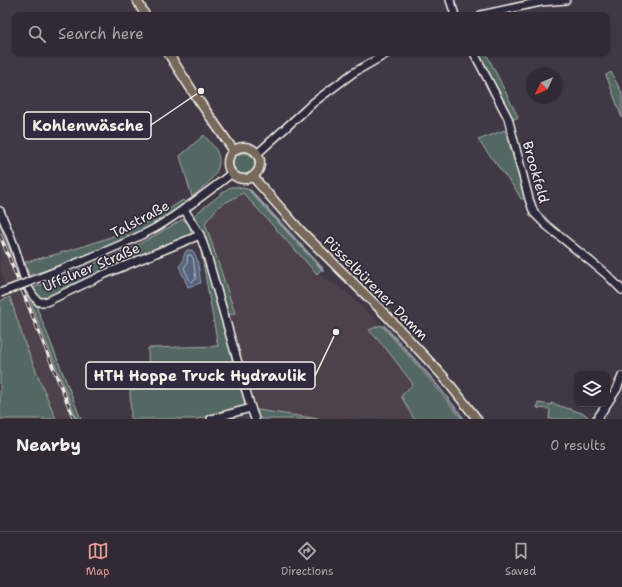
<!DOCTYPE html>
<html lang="en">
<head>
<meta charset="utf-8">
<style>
	body { margin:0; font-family:"Shantell Sans",sans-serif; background:#3d3640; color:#f1f3f6 }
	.controls { position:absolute; right:12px; bottom:12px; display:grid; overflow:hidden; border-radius:8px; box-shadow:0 1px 3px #0004 }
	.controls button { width:36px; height:36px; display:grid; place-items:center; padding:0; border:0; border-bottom:1px solid #4c464f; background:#312a34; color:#f1f3f6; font:20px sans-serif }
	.compass { position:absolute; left:526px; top:68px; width:36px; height:36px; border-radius:50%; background:#312a34; box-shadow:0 1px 3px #0004; rotate:226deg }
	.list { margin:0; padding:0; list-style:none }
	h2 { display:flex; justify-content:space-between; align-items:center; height:52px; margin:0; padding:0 16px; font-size:17px }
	h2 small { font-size:13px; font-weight:400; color:#a8a7ac }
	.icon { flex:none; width:22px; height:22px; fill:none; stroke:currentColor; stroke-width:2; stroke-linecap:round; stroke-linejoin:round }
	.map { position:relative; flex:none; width:622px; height:419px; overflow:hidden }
	.search { position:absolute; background:#312a34; box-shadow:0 1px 3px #0004; left:12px; right:12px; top:12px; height:44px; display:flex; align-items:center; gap:10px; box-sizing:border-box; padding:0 14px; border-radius:8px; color:#a8a7ac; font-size:15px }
	.sheet { height:112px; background:#312a34 }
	nav { display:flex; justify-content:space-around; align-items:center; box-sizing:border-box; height:56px; border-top:1px solid #4c464f; background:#312a34; font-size:11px; color:#a8a7ac }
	nav a { display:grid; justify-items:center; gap:2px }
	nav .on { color:#e69b98 }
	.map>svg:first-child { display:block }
	.built { fill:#4e424b }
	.green { fill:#536862; stroke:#a4aca5 }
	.water { fill:#55647f; stroke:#959ca9 }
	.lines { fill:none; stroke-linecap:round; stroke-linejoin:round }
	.shore { stroke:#b4b9be; stroke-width:1 }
	.stream { stroke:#959ca9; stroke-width:2 }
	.minor-casing { stroke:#f4f1e8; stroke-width:10 }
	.major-casing { stroke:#f4f1e8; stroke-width:11 }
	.minor { stroke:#2f2a3d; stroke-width:7 }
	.major { stroke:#77695c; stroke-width:8 }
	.rail-casing { stroke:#f4f1e8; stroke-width:3.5 }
	.rail { stroke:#2f2a3d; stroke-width:2; stroke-dasharray:6; stroke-linecap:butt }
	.minor-bridge-casing { stroke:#f4f1e8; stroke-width:10; stroke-linecap:butt }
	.minor-bridge { stroke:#2f2a3d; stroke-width:7 }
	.labels { text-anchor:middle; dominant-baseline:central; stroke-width:3.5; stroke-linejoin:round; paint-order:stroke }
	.street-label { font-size:14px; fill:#f4f1e8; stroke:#2f2a3d }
	.leader { fill:none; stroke:#f4f1e8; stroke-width:1.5 }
	.callout-dot { fill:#f4f1e8; stroke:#2f2a3d; stroke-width:1.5 }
	.callout { fill:#2f2a3d; stroke:#f4f1e8; stroke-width:1.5 }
	.callout-label { font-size:15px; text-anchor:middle; font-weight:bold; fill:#f4f1e8 }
</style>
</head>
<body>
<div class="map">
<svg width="622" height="419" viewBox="0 0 622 419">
	<rect width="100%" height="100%" fill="#413845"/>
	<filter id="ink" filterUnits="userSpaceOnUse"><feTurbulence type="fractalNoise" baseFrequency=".025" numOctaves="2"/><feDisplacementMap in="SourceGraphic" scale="8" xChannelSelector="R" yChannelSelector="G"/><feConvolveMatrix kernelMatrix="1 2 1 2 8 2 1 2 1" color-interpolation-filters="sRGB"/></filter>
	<g filter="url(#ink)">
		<g class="built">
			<polygon points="244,193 317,274 346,292 381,325 370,331 388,351 413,384 401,396 414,419 319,419 257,410 229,315 235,313 205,223 219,206"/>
			<polygon points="0,226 20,278 77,419 56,419 25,344 0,269"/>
		</g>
		<g class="green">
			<polygon points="478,53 486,53 518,117 511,121"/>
			<polygon points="611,72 622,93 622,118 606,75"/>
			<polygon points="505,130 525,199 521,199 516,190 478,140"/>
			<path d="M204 135C208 140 213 145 216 150 227 170 206 185 192 197L180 156Z"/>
			<circle cx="244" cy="164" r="11"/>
			<polygon points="230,187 238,187 251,190 323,268 317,274 243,193 219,206 205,223 235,313 229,315 203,236 193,216"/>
			<path d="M183 200 186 203C139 238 83 257 29 276L25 262C68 252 119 237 157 216 166 211 175 205 183 200Z"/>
			<polygon points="0,218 31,296 45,304 37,308 81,419 77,419 0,226"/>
			<path d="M183 219 190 226 191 233 188 238 47 299C40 298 36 295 33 288L126 251 161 232Z"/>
			<polygon points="200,246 240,382 238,382 245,402 243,407 197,419 131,419 130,391 149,384 148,348 218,346"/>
			<polygon points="10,297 25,344 56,419 0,419 0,301"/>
			<polygon points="381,325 431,381 462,419 414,419 401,396 413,384 388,351 369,330"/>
			<polygon points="538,403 551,405 551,403 585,414 589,418 588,419 549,419 550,409 537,408"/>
			<polygon points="257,410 319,419 258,419"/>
		</g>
		<path class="water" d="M187 250H192C199 256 199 274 201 283L188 287 179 266C185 262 182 255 187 250Z"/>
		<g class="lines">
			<polygon class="shore" points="188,255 191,255 193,258 196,279 192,282 190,281 184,268 187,263"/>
			<g class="stream">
				<polyline points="250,191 323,270"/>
				<polyline points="384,326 433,380 464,419"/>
				<polyline points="612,388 619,374"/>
				<polyline points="607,395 608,394"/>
				<polyline points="592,419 602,404"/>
			</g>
			<g class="minor-casing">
				<g id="minor">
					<polyline points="450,0 455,15"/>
					<polyline points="481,15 541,2 566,0"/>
					<polyline points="474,53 508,118 529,199 534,213 546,225 606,274 622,290"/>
					<polyline points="257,154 314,102 353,73 388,53"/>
					<polyline points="184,209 200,235 206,252 251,408 211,419"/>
					<path d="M0 211C4 222 9 232 13 243 20 260 24 290 39 302H46L105 274 200 235"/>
					<path d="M42 277C81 261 121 247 157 227 183 211 208 192 232 173"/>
					<polyline points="251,408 255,419"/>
					<polyline points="597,419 617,389 622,376"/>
				</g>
			</g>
			<g class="major-casing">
				<g id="major">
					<polyline points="137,0 145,15"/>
					<polyline points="168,53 197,98 234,151"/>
					<circle cx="244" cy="163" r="16"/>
					<polyline points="253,177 300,230 385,314 443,376 477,419"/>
				</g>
			</g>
			<use href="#minor" class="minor"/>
			<use href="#major" class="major"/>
			<g class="rail-casing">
				<polyline id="rail" points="0,235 74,419"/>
			</g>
			<use href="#rail" class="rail"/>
			<g class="minor-bridge-casing">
				<polyline id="minor-bridge" points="0,293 42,277"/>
			</g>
			<use href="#minor-bridge" class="minor-bridge"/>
		</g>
	</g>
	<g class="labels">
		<g class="street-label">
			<text transform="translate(536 172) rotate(74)">Brookfeld</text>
			<text transform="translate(140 219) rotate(-28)">Talstraße</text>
			<text transform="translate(91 267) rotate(-23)">Uffelner Straße</text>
			<text transform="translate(376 288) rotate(45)">Püsselbürener Damm</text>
		</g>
	</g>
	<path class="leader" d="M201 91L151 125M336 332L315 376"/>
	<g class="callout-dot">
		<circle cx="201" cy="91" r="4"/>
		<circle cx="336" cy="332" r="4"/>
	</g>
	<g class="callout">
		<rect x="24" y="112" width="127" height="27" rx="4"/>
		<rect x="86" y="362" width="229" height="27" rx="4"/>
	</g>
	<g class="callout-label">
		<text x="88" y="131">Kohlenwäsche</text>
		<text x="200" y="381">HTH Hoppe Truck Hydraulik</text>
	</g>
</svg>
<div class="controls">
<button><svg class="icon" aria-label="layers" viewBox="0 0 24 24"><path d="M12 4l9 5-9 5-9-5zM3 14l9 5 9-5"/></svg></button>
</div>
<svg class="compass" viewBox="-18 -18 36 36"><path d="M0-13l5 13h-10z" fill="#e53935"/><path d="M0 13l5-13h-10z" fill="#a8a7ac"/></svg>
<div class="search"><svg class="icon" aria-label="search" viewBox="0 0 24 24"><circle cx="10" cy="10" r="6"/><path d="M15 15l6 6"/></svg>Search here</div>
</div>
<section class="sheet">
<h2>Nearby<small>0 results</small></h2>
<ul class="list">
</ul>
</section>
<nav>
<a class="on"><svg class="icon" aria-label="map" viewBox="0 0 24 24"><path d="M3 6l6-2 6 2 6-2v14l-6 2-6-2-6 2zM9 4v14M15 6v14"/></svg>Map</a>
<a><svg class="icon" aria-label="directions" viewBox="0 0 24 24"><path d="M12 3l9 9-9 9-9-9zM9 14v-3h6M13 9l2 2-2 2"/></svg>Directions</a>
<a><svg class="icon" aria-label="saved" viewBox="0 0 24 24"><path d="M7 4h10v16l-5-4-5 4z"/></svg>Saved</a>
</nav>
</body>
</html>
